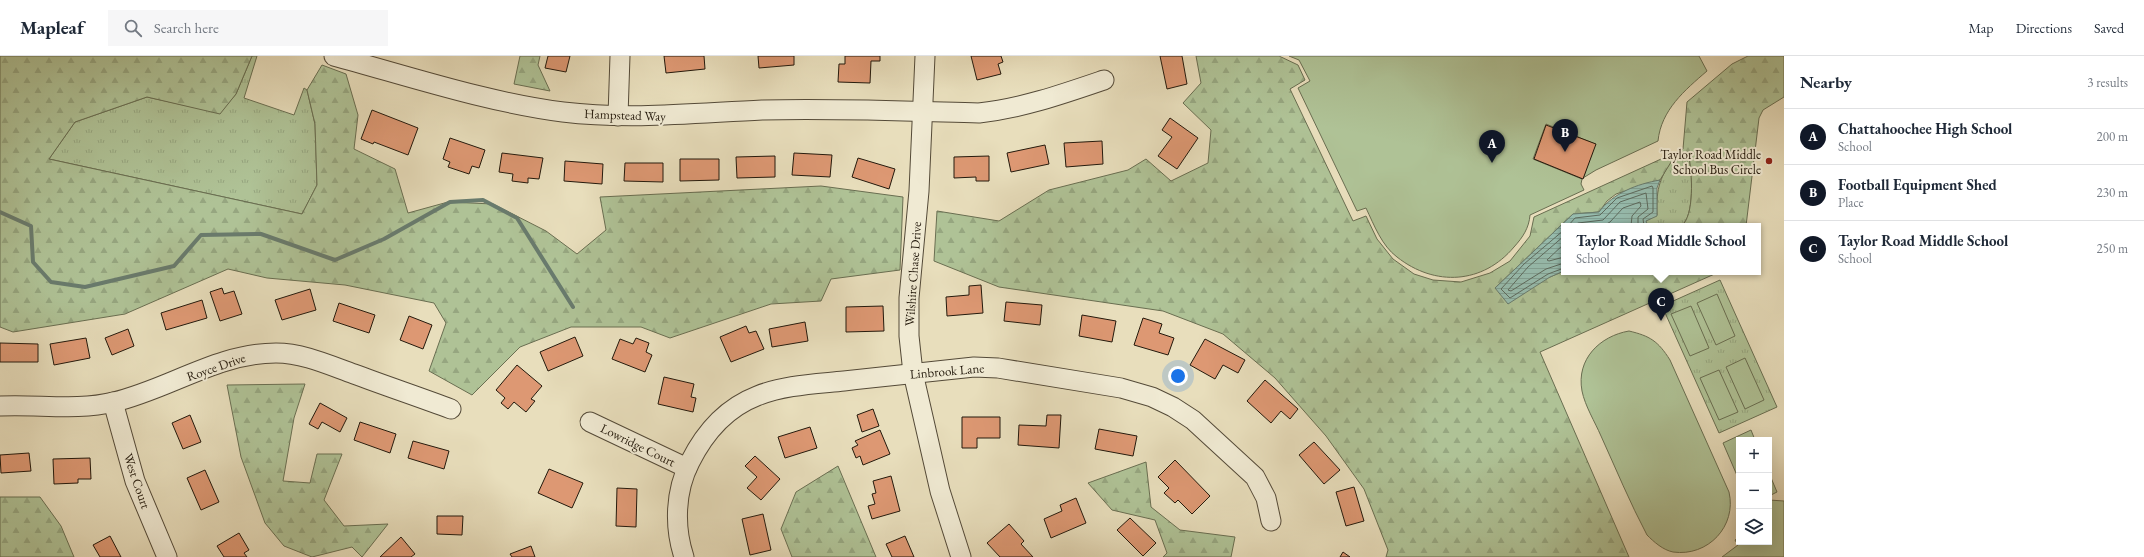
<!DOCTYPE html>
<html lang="en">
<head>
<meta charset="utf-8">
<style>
	body { margin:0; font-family:"EB Garamond",serif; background:#f6f6f7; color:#1f2937 }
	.controls { position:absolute; right:12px; bottom:12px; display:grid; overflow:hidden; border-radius:0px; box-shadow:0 4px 16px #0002 }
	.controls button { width:36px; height:36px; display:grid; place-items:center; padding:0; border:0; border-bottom:1px solid #e0e1e3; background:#fff; color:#1f2937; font:20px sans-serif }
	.you { position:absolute; left:1178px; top:320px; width:14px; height:14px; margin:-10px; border:3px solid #fff; border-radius:50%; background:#1a73e8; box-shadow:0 0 0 6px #1a73e833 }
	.badge { display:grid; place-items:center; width:26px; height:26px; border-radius:50%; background:#111827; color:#fff; font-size:13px; font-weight:700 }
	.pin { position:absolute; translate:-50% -33px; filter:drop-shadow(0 1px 2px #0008) }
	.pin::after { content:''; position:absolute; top:21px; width:14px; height:12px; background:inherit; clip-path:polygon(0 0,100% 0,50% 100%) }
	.popup { position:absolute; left:1561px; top:167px; width:200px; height:52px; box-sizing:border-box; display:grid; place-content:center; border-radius:0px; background:#fff; filter:drop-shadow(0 1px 3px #0005); font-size:13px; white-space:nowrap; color:#747a83 }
	.popup b { font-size:15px; color:#1f2937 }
	.popup::after { content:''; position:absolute; left:50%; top:100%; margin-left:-8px; border:8px solid transparent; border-top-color:#fff }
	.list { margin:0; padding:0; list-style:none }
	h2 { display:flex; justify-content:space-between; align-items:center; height:52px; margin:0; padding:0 16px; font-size:17px }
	h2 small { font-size:13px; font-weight:400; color:#747a83 }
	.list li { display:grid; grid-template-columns:26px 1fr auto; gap:12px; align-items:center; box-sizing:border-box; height:56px; padding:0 16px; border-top:1px solid #e0e1e3 }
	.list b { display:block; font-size:15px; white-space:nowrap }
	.list p { margin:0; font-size:13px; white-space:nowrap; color:#747a83 }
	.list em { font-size:13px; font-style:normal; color:#747a83 }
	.icon { flex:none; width:22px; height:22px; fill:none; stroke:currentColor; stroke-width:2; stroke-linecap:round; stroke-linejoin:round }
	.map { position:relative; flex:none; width:1784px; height:501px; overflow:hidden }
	header { display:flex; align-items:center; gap:24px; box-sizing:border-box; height:56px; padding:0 20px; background:#fff; border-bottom:1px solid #e0e1e3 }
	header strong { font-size:19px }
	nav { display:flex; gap:22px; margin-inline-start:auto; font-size:14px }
	.search { width:280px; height:36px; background:#f6f6f7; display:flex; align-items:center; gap:10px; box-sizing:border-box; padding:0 14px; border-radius:0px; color:#747a83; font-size:15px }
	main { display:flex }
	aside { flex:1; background:#fff }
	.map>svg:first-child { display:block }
	.grass { fill:url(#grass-tufts); stroke:#696e51 }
	.forest { fill:url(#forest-firs); stroke:#696e51 }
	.pitch { fill:#afc296; stroke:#696e51 }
	.water { fill:url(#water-rules); stroke:#697b6d }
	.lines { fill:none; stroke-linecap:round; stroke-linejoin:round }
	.shore { stroke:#5d6a5d; stroke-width:1 }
	.stream { stroke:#697b6d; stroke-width:4 }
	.building { fill:#dd9873; stroke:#23190c }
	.minor-casing { stroke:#544a38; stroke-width:21 }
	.minor { stroke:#f0ead3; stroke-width:19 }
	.poi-dot { fill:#8f2418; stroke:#f0ead3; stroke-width:1.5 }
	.labels { text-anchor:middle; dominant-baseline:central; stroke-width:4; stroke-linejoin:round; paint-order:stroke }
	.street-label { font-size:13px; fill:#23190c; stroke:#f0ead3 }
	.poi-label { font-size:13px; fill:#23190c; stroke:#f0ead3; text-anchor:end }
</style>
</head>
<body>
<header>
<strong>Mapleaf</strong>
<div class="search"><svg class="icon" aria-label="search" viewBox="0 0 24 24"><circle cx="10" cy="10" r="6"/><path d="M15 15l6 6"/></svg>Search here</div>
<nav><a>Map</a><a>Directions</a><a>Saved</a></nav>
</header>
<main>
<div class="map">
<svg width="1784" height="501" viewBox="0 0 1784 501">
	<defs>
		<pattern id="grass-tufts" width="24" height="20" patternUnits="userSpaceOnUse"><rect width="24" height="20" fill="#afc296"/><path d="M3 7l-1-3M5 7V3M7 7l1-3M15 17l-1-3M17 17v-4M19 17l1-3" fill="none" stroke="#96a680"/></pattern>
		<pattern id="forest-firs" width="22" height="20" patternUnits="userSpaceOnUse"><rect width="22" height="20" fill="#afc296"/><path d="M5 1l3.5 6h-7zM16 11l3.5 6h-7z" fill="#96a680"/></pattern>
		<pattern id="water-rules" width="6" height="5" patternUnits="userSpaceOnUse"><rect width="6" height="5" fill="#97bcae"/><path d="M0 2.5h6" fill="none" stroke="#82a194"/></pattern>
	</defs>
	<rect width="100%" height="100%" fill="#e8debc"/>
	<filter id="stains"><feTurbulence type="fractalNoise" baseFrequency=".005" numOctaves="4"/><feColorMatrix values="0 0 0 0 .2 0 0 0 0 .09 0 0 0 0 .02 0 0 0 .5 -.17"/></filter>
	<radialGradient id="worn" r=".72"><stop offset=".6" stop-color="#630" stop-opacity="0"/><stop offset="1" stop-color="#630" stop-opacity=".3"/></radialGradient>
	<g class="grass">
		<polygon points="252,0 257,0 244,42 294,59 304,32 307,34 315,68 317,129 302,158 49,103 75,66 147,41 220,57 236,38"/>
		<path d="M1676 98 1689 101C1692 116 1695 161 1681 170H1648L1645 165 1657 159C1656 131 1660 121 1676 98Z"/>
		<polygon points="1720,224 1777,351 1719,377 1662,250"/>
	</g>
	<g class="forest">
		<polygon points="0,0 252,0 236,38 220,58 147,41 75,66 49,103 302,158 317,129 315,68 307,34 322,9 346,18 358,59 354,93 395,113 408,157 448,146 493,148 546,175 577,198 606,174 600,141 821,130 903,141 900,214 831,223 821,245 771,248 670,282 641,271 571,271 520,291 472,339 429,315 446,267 434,247 345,229 267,222 228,213 125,258 13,276 0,271"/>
		<polygon points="520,0 540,0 538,9 550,35 514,28"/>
		<path d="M1196 0H1279L1298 9 1305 24 1290 33 1353 165 1366 160 1377 183 1393 203 1414 218 1433 224 1461 226 1490 217 1510 205 1530 180 1534 161 1683 93 1687 46 1732 8 1748 0H1784V41L1763 54 1759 62 1746 170H1681C1695 161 1692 116 1689 101L1676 98 1660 124 1616 138 1607 145 1599 156 1573 158 1495 232 1550 221 1564 215 1719 216 1540 296 1629 501H1386L1388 494 1364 433 1326 380 1275 322 1223 278 1163 255 999 231 934 205 937 155 999 165 1049 134 1128 114 1146 103 1171 125 1208 107 1211 74 1183 47 1201 27Z"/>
		<polygon points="305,328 294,362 283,425 310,427 317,398 342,398 324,444 344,470 388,468 362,501 352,491 312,501 284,490 265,467 241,401 227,329"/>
		<polygon points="1146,406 1151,451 1180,474 1235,481 1231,501 1163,501 1167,497 1155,464 1112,454 1088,427"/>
		<polygon points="838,410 876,501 792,501 781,473 796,436"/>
		<polygon points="0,441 40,441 61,470 74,501 0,501"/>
	</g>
	<g class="pitch">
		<path d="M1289 0H1699L1707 15C1685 34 1661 54 1658 85L1596 114 1583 122 1595 88 1546 68 1533 103 1582 123 1581 128 1584 134 1530 159C1529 172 1523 181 1514 191 1483 228 1435 231 1397 201 1382 190 1374 169 1366 152L1357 155 1298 32 1310 25 1299 4Z"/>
		<polygon points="1717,238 1735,280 1716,289 1697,247"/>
		<polygon points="1691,250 1709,292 1690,300 1671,258"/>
		<path d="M1629 275C1650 280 1658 285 1670 304L1729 436C1737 470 1708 501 1673 496 1663 494 1654 486 1647 479 1630 447 1616 413 1601 380 1595 366 1585 350 1582 335 1576 303 1600 280 1629 275Z"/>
		<polygon points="1745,302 1764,344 1745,353 1726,311"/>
		<polygon points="1719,314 1738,356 1719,364 1700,322"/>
		<polygon points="1751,374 1755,384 1739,384 1739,424 1723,387"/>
		<polygon points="1769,417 1777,436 1769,440"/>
		<polygon points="1769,444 1784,445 1784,501 1722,501 1738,489 1735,484 1739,481 1739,486 1769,486"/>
	</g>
	<path class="water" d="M1660 124 1657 132V160L1646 165 1648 170H1564V215L1550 221 1508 248 1495 232 1573 158 1599 156C1613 137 1637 128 1660 124Z"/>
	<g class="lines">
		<g class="shore">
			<polyline points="1568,170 1575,162 1600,159 1617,142 1652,130 1653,132 1653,156 1643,163 1644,170"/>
			<polyline points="1574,170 1578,167 1603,164 1620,146 1646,137 1648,153 1638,161 1638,170"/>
			<polyline points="1603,170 1610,166 1623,152 1640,146 1641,150 1632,160 1631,170"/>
			<polyline points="1564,174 1524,208 1501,233 1510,242 1548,218 1564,212"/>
			<polyline points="1564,180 1528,211 1508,234 1511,235 1546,213 1564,207"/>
			<polyline points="1564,188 1547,204 1549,205 1564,201"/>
		</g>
		<polyline class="stream" points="0,156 31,170 33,206 51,226 85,231 174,210 201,179 261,178 335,204 384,183 450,146 483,144 517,162 573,251"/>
	</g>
	<g class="building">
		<polygon points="548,0 570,0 566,16 545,12"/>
		<polygon points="664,0 704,0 705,13 666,17"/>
		<polygon points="758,0 794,0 794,9 759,12"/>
		<polygon points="845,0 880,0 880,5 871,5 870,27 838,26 839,8 845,8"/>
		<polygon points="971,0 1001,0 1003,6 998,8 1001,18 977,24"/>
		<polygon points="1160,0 1182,0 1187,28 1167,33"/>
		<polygon points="372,54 418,72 408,99 374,86 373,88 361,83"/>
		<polygon points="1170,62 1198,82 1177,113 1158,100 1172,81 1162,74"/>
		<polygon points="1546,69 1596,88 1583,123 1534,103"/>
		<polygon points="450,82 485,94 479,112 472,110 469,118 448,111 450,106 443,103"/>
		<polygon points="1102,85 1103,108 1066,111 1064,87"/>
		<polygon points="1045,89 1049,108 1011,116 1007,97"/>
		<polygon points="502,97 543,102 539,123 528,122 528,127 512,125 513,118 499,116"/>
		<polygon points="794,97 832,99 830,121 792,119"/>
		<polygon points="775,100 775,121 737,122 736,101"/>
		<polygon points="989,100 989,125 976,125 976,121 954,122 954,101"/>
		<polygon points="858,102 895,113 889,133 852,121"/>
		<polygon points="680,103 719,103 719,124 680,125"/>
		<polygon points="565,105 603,108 602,128 564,125"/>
		<polygon points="625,107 663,107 663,126 624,125"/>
		<polygon points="981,229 983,257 947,260 946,241 969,239 969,230"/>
		<polygon points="222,232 224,238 234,235 242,258 220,265 210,236"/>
		<polygon points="310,233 316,254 282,264 275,244"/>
		<polygon points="202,244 207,262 166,274 161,257"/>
		<polygon points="1006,246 1042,249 1040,269 1004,265"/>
		<polygon points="339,247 375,259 369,277 333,265"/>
		<polygon points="883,250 884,275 846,276 846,251"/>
		<polygon points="1082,259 1116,265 1112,286 1079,280"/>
		<polygon points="409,260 432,269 423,293 400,284"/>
		<polygon points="1143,262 1162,268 1159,277 1174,282 1168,299 1134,289"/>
		<polygon points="805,266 808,285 772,291 769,273"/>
		<polygon points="746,270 749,277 756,275 764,293 731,306 720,281"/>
		<polygon points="128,273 134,290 112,299 105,282"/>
		<polygon points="575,281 583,300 548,315 540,296"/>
		<polygon points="86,282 90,302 54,309 50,288"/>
		<polygon points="636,282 649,287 646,296 652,299 645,316 612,303 620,283 633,288"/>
		<polygon points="1205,283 1245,304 1238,317 1223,309 1215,323 1190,309"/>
		<polygon points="0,287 38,288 38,306 0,306"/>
		<polygon points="517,309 542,330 531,343 535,345 526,356 514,346 508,353 501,347 505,342 496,334"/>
		<polygon points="664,321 694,328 691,341 696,342 693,356 658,348"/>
		<polygon points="1265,324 1298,353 1290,363 1281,355 1271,367 1247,345"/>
		<polygon points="320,347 347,362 340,376 322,366 318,373 309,368"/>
		<polygon points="873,353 879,370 862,376 857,359"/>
		<polygon points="190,359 201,386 183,393 172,367"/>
		<polygon points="1047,359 1061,359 1059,392 1018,389 1019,369 1046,370"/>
		<polygon points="962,361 1000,361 1000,382 977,382 977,392 962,392"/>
		<polygon points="360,366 396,378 390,397 354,384"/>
		<polygon points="810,371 817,392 785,402 778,381"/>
		<polygon points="1099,373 1137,380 1133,400 1095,393"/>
		<polygon points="880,374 890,398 863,409 860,400 856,402 852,392 858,389 855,385"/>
		<polygon points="413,385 449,395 444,413 408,402"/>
		<polygon points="1314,386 1340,414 1324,428 1299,399"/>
		<polygon points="29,397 31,415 1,417 0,399"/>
		<polygon points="755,400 780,423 761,444 747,432 757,421 745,410"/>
		<polygon points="90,402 91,423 78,423 78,427 54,428 53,403"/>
		<polygon points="1175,404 1210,440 1192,458 1178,444 1175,447 1164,437 1169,432 1158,421"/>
		<polygon points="549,413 583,427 572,452 538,437"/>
		<polygon points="205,414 219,446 201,454 187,422"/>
		<polygon points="891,420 900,455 872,463 868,450 875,448 872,438 876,437 873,425"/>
		<polygon points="1354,431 1364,465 1346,470 1336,436"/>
		<polygon points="617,432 637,433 636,471 616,470"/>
		<polygon points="1076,442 1086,467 1051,482 1044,463 1062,455 1060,449"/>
		<polygon points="763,458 771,494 750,499 742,463"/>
		<polygon points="437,460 463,460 462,479 437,478"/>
		<polygon points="1130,462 1156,487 1143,500 1117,474"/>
		<polygon points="1009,468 1024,485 1021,488 1033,501 1000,501 987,487"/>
		<polygon points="239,477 249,494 244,497 247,501 224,501 217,490"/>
		<polygon points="110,480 121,501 100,501 93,489"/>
		<polygon points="905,480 914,501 892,501 886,488"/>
		<polygon points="401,481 415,498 411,501 380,501"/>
		<polygon points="531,490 535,501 512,501 510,498"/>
		<polygon points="1343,496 1350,501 1340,501"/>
	</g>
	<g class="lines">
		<g class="minor-casing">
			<g id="minor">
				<path d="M334 0C408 20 486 46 563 56 630 64 695 57 762 54 834 52 907 55 979 57 1023 52 1063 38 1104 24"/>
				<polyline points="925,0 919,135 909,242 909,280 913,317 940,435 961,501"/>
				<polyline points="618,60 620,0"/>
				<polyline points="113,346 135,425 167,501"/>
				<path d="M0 350C38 348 77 355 114 346 169 333 218 297 276 297 303 297 329 309 354 318 386 330 419 341 451 353"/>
				<polyline points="590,366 687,412"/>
				<path d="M684 501C674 471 675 435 690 406 704 378 726 352 757 340 784 329 815 328 844 325 887 320 930 316 974 311L998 312 1121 332 1152 341 1173 351 1193 364 1255 421 1266 442 1271 465"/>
			</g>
		</g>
		<use href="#minor" class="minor"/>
	</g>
	<circle class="poi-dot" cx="1769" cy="105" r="4"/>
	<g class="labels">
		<g class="street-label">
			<text transform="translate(625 59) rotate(2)">Hampstead Way</text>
			<text transform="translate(913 218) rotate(-86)">Wilshire Chase Drive</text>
			<text transform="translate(216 311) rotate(-19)">Royce Drive</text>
			<text transform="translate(947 315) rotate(-5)">Linbrook Lane</text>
			<text transform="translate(638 389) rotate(26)">Lowridge Court</text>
			<text transform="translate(137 425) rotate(71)">West Court</text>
		</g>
		<g class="poi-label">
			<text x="1761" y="98">Taylor Road Middle<tspan x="1761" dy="15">School Bus Circle</tspan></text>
		</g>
	</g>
	<rect width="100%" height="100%" filter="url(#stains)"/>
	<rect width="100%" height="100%" fill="url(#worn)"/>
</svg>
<div class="controls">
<button>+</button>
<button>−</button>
<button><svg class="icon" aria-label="layers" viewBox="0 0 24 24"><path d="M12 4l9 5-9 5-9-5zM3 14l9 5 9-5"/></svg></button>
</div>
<div class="you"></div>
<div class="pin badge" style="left:1492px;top:107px">A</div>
<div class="pin badge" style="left:1565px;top:96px">B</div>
<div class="pin badge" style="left:1661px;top:265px">C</div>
<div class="popup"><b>Taylor Road Middle School</b>School</div>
</div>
<aside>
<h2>Nearby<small>3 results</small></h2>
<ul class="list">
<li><span class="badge">A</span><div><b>Chattahoochee High School</b><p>School</p></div><em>200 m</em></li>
<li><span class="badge">B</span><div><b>Football Equipment Shed</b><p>Place</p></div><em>230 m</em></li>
<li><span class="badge">C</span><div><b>Taylor Road Middle School</b><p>School</p></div><em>250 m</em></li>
</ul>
</aside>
</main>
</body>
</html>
